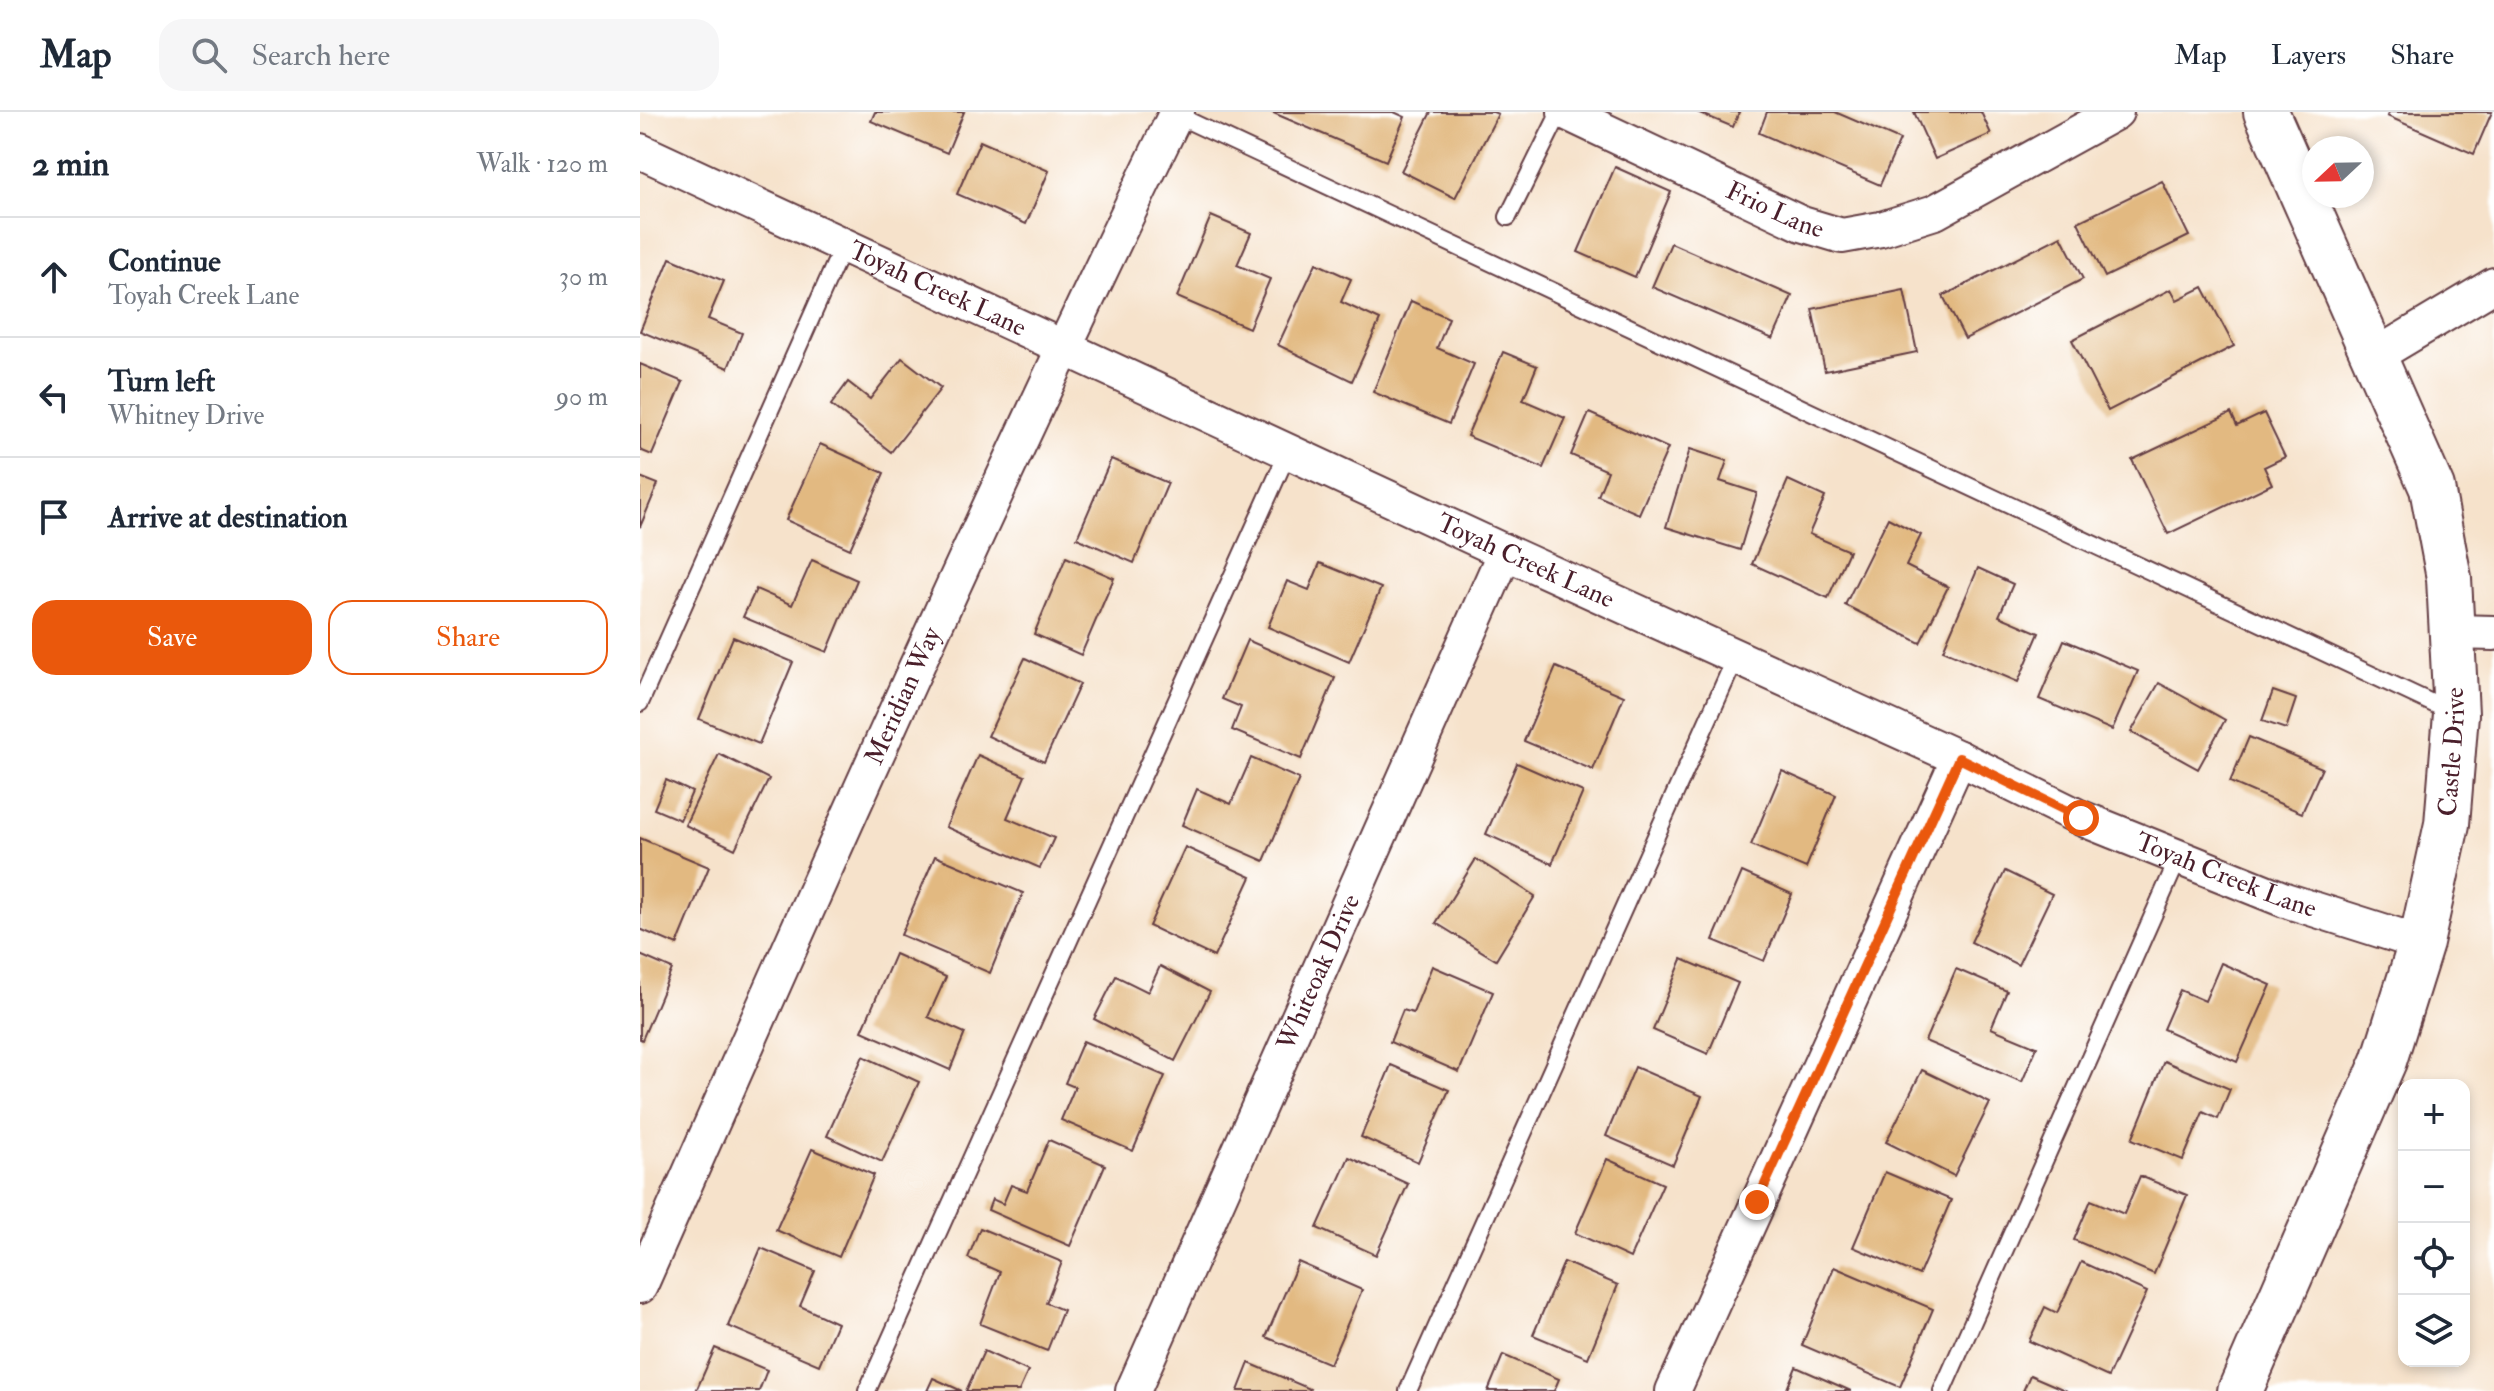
<!DOCTYPE html>
<html lang="en">
<head>
<meta charset="utf-8">
<style>
	body { margin:0; font-family:"IM FELL Double Pica",serif; background:#f6f6f7; color:#1f2937 }
	.controls { position:absolute; right:24px; bottom:24px; display:grid; overflow:hidden; border-radius:16px; box-shadow:0 4px 12px #0003 }
	.controls button { width:72px; height:72px; display:grid; place-items:center; padding:0; border:0; border-bottom:2px solid #e0e1e3; background:#fff; color:#1f2937; font:40px sans-serif }
	.compass { position:absolute; left:1662px; top:24px; width:72px; height:72px; border-radius:50%; background:#fff; box-shadow:0 4px 12px #0003; rotate:248deg }
	.stop { position:absolute; width:24px; height:24px; margin:-18px; border:6px solid #ea580c; border-radius:50%; background:#fff }
	.stop.end { background:#ea580c; border-color:#fff; box-shadow:0 2px 8px #0008 }
	.list { margin:0; padding:0; list-style:none }
	h2 { display:flex; justify-content:space-between; align-items:center; height:104px; margin:0; padding:0 32px; font-size:34px }
	h2 small { font-size:26px; font-weight:400; color:#747a83 }
	.list li { display:grid; grid-template-columns:52px 1fr auto; gap:24px; align-items:center; box-sizing:border-box; height:120px; padding:0 32px; border-top:2px solid #e0e1e3 }
	.list b { display:block; font-size:30px; white-space:nowrap }
	.list p { margin:0; font-size:26px; white-space:nowrap; color:#747a83 }
	.list em { font-size:26px; font-style:normal; color:#747a83 }
	.actions { display:flex; gap:16px; padding:24px 32px }
	.actions a { flex:1; padding:18px 0; border:2px solid #ea580c; border-radius:24px; text-align:center; font-size:28px; color:#ea580c }
	.actions .main { background:#ea580c; color:#fff }
	.icon { flex:none; width:44px; height:44px; fill:none; stroke:currentColor; stroke-width:2; stroke-linecap:round; stroke-linejoin:round }
	.map { position:relative; flex:none; width:1854px; height:1279px; overflow:hidden }
	header { display:flex; align-items:center; gap:48px; box-sizing:border-box; height:112px; padding:0 40px; background:#fff; border-bottom:2px solid #e0e1e3 }
	header strong { font-size:38px }
	nav { display:flex; gap:44px; margin-inline-start:auto; font-size:28px }
	.search { width:560px; height:72px; background:#f6f6f7; display:flex; align-items:center; gap:20px; box-sizing:border-box; padding:0 28px; border-radius:24px; color:#747a83; font-size:30px }
	main { display:flex }
	aside { flex:1; background:#fff }
	.map>svg:first-child { display:block }
	.building { fill:#e2b981 }
	.lines { fill:none; stroke-linecap:round; stroke-linejoin:round }
	.service-casing { stroke:#643c43; stroke-width:20 }
	.minor-casing { stroke:#643c43; stroke-width:38 }
	.secondary-casing { stroke:#643c43; stroke-width:48 }
	.service { stroke:#fff; stroke-width:16 }
	.minor { stroke:#fff; stroke-width:34 }
	.secondary { stroke:#fff; stroke-width:44 }
	.route { stroke:#ea580c; stroke-width:10 }
	.labels { text-anchor:middle; dominant-baseline:central; stroke-width:7; stroke-linejoin:round; paint-order:stroke }
	.street-label { font-size:26px; fill:#4a1f2b; stroke:#fff }
</style>
</head>
<body>
<header>
<strong>Map</strong>
<div class="search"><svg class="icon" aria-label="search" viewBox="0 0 24 24"><circle cx="10" cy="10" r="6"/><path d="M15 15l6 6"/></svg>Search here</div>
<nav><a>Map</a><a>Layers</a><a>Share</a></nav>
</header>
<main>
<aside>
<h2>2 min<small>Walk · 120 m</small></h2>
<ul class="list">
<li><svg class="icon" aria-label="ahead" viewBox="0 0 24 24"><path d="M12 20V5M6 11l6-6 6 6"/></svg><div><b>Continue</b><p>Toyah Creek Lane</p></div><em>30 m</em></li>
<li><svg class="icon" aria-label="left" viewBox="0 0 24 24"><path d="M17 20v-9H6M10 6l-5 5 5 5"/></svg><div><b>Turn left</b><p>Whitney Drive</p></div><em>90 m</em></li>
<li><svg class="icon" aria-label="arrive" viewBox="0 0 24 24"><path d="M6 21V4h12l-3 4 3 4H6"/></svg><div><b>Arrive at destination</b></div></li>
</ul>
<div class="actions"><a class="main">Save</a><a>Share</a></div>
</aside>
<div class="map">
<svg width="1854" height="1279" viewBox="0 0 1854 1279">
	<rect width="100%" height="100%" fill="#fff"/>
	<filter id="ink" filterUnits="userSpaceOnUse"><feTurbulence type="fractalNoise" baseFrequency=".0125" numOctaves="2"/><feDisplacementMap in="SourceGraphic" scale="16" xChannelSelector="R" yChannelSelector="G"/><feConvolveMatrix kernelMatrix="1 2 1 2 8 2 1 2 1" color-interpolation-filters="sRGB"/></filter>
	<filter id="wash" filterUnits="userSpaceOnUse"><feTurbulence type="fractalNoise" baseFrequency=".006" numOctaves="4" result="noise"/><feDisplacementMap in="SourceGraphic" scale="32" xChannelSelector="R" yChannelSelector="G"/><feGaussianBlur stdDeviation="1.8" result="paint"/><feColorMatrix in="noise" values="0 0 0 0 0 0 0 0 0 0 0 0 0 0 0 0 0 1.4 0 .05"/><feComposite in="paint" operator="in"/></filter>
	<g filter="url(#wash)">
		<rect width="100%" height="100%" fill="#f6e2cb"/>
		<g id="blocks">
			<g class="building">
				<polygon points="235,0 324,0 307,41 231,9"/>
				<polygon points="631,0 754,0 765,5 746,49"/>
				<polygon points="791,0 853,0 858,2 815,86 761,59"/>
				<polygon points="1057,0 1099,0 1093,15"/>
				<polygon points="1127,0 1195,0 1260,28 1240,73 1119,21"/>
				<polygon points="1274,0 1341,0 1351,22 1295,47"/>
				<polygon points="1749,0 1852,0 1834,42 1747,4"/>
				<polygon points="340,29 409,59 386,112 317,82"/>
				<polygon points="975,55 1031,80 995,165 938,140"/>
				<polygon points="1522,69 1549,124 1465,165 1438,110"/>
				<polygon points="571,104 611,121 597,153 630,167 609,216 537,185"/>
				<polygon points="1421,124 1443,167 1325,227 1303,184"/>
				<polygon points="1031,131 1152,184 1133,227 1012,175"/>
				<polygon points="30,146 84,169 68,207 102,221 88,256 0,219"/>
				<polygon points="676,151 711,167 701,190 740,208 712,269 638,233"/>
				<polygon points="1563,175 1594,234 1468,299 1432,228 1531,177 1537,188"/>
				<polygon points="1264,178 1277,240 1185,259 1172,197"/>
				<polygon points="771,189 809,206 797,236 834,252 809,312 733,280"/>
				<polygon points="863,240 897,254 883,288 925,306 903,356 827,324"/>
				<polygon points="262,246 301,276 251,340 191,293 208,270 230,287"/>
				<polygon points="0,252 43,270 12,343 0,338"/>
				<polygon points="949,301 1028,336 999,402 958,384 968,359 931,343"/>
				<polygon points="1591,301 1597,314 1624,301 1645,345 1624,355 1632,372 1528,422 1492,348"/>
				<polygon points="180,332 244,361 210,437 146,408"/>
				<polygon points="1050,337 1087,349 1080,369 1117,381 1100,438 1026,415"/>
				<polygon points="471,347 528,371 494,451 437,426"/>
				<polygon points="0,365 18,372 0,415"/>
				<polygon points="1148,368 1185,385 1169,422 1209,439 1188,486 1112,452"/>
				<polygon points="1248,406 1281,423 1266,454 1308,475 1280,531 1205,493"/>
				<polygon points="426,445 474,466 441,543 394,522"/>
				<polygon points="172,448 217,468 187,540 103,505 116,477 152,493"/>
				<polygon points="680,451 741,476 709,550 628,515 647,469 669,478"/>
				<polygon points="1338,456 1373,472 1359,504 1399,521 1378,570 1303,538"/>
				<polygon points="93,525 153,550 119,632 59,607"/>
				<polygon points="607,528 695,566 661,647 592,618 601,595 582,587"/>
				<polygon points="1424,528 1498,559 1472,618 1399,587"/>
				<polygon points="385,546 440,572 404,650 348,624"/>
				<polygon points="916,555 984,584 953,658 884,629"/>
				<polygon points="1519,571 1585,608 1558,657 1491,620"/>
				<polygon points="1633,579 1656,587 1646,617 1622,609"/>
				<polygon points="1609,625 1682,656 1662,701 1590,670"/>
				<polygon points="79,642 129,667 95,737 45,713"/>
				<polygon points="338,643 385,664 367,706 414,726 400,756 306,715"/>
				<polygon points="611,646 659,667 624,749 542,713 557,677 591,692"/>
				<polygon points="877,651 943,680 912,752 846,722"/>
				<polygon points="1142,659 1196,683 1166,756 1111,733"/>
				<polygon points="26,668 52,680 40,708 14,697"/>
				<polygon points="0,726 69,755 37,833 0,817"/>
				<polygon points="545,735 611,765 574,845 509,814"/>
				<polygon points="295,744 383,781 350,861 261,823"/>
				<polygon points="836,747 895,784 856,848 796,811"/>
				<polygon points="1365,759 1412,782 1378,853 1331,830"/>
				<polygon points="1102,760 1152,782 1124,849 1073,828"/>
				<polygon points="255,842 306,865 288,905 325,921 310,958 222,919"/>
				<polygon points="0,843 32,857 2,928 0,927"/>
				<polygon points="1042,847 1098,871 1068,942 1013,918"/>
				<polygon points="1581,851 1631,873 1597,950 1523,917 1540,878 1565,889"/>
				<polygon points="520,854 570,880 535,949 454,907 476,864 508,880"/>
				<polygon points="792,854 853,880 819,960 750,930 763,898 773,901"/>
				<polygon points="1316,857 1367,879 1351,916 1397,935 1382,970 1285,929"/>
				<polygon points="443,929 525,964 493,1039 421,1008 435,975 425,971"/>
				<polygon points="223,944 279,970 242,1050 187,1024"/>
				<polygon points="1524,949 1590,977 1578,1007 1563,1000 1543,1048 1492,1027"/>
				<polygon points="751,953 809,978 778,1050 721,1025"/>
				<polygon points="995,955 1062,984 1033,1053 966,1024"/>
				<polygon points="1282,958 1350,991 1314,1064 1246,1030"/>
				<polygon points="409,1028 465,1053 430,1134 348,1098 352,1087 363,1092 371,1073 387,1079"/>
				<polygon points="172,1037 234,1063 199,1145 136,1118"/>
				<polygon points="709,1045 768,1072 736,1143 677,1116"/>
				<polygon points="967,1047 1023,1072 990,1146 935,1121"/>
				<polygon points="1245,1060 1311,1088 1279,1163 1213,1135"/>
				<polygon points="1500,1064 1547,1083 1514,1162 1434,1128 1451,1088 1484,1102"/>
				<polygon points="340,1116 422,1150 406,1191 423,1198 407,1239 340,1212 360,1160 328,1146"/>
				<polygon points="121,1136 175,1159 160,1194 197,1211 179,1253 88,1214"/>
				<polygon points="658,1150 722,1178 690,1252 626,1225"/>
				<polygon points="924,1150 978,1173 948,1246 893,1223"/>
				<polygon points="1441,1150 1507,1180 1468,1265 1389,1229 1405,1195 1417,1201"/>
				<polygon points="1194,1155 1293,1197 1260,1275 1162,1233"/>
				<polygon points="75,1236 127,1258 119,1279 56,1279"/>
				<polygon points="344,1239 388,1259 379,1279 326,1279"/>
				<polygon points="863,1243 919,1267 914,1279 848,1279"/>
				<polygon points="609,1251 670,1277 669,1279 598,1279"/>
				<polygon points="1156,1255 1211,1279 1146,1279"/>
				<polygon points="1390,1263 1427,1279 1383,1279"/>
				<polygon points="293,1266 322,1279 287,1279"/>
			</g>
		</g>
	</g>
	<g filter="url(#ink)">
		<use href="#blocks" fill-opacity="0" stroke="#643c43" stroke-width="2"/>
		<g class="lines">
			<g class="service-casing">
				<g id="service">
					<polyline points="532,1 1811,600"/>
					<polyline points="868,105 920,0"/>
					<polyline points="0,591 203,134"/>
					<polyline points="227,1279 648,340"/>
					<polyline points="768,1279 1096,545"/>
					<polyline points="1302,1279 1539,745"/>
				</g>
			</g>
			<g class="minor-casing">
				<g id="minor">
					<path id="s1" d="M925 0 1162 112 1202 124 1241 117 1295 100 1476 0"/>
					<path id="s2" d="M0 39 865 440 1319 646 1441 706 1645 788 1781 831"/>
					<polyline points="1735,244 1854,173"/>
					<polyline points="1813,520 1854,521"/>
					<path id="s3" d="M0 1174C174 780 348 387 537 0"/>
					<path id="s4" d="M493 1279 865 440"/>
					<polyline points="1033,1279 1319,646"/>
				</g>
			</g>
			<g class="secondary-casing">
				<g id="secondary">
					<path id="s5" d="M1600 1279 1744 949 1781 831 1807 712 1816 602 1809 466 1792 376 1626 0"/>
				</g>
			</g>
			<use href="#service" class="service"/>
			<use href="#minor" class="minor"/>
			<use href="#secondary" class="secondary"/>
		</g>
	</g>
	<g class="lines" filter="url(#ink)">
		<polyline class="route" points="1117,1090 1319,646 1441,706"/>
	</g>
	<g class="labels">
		<g class="street-label">
			<text stroke="none"><textPath href="#s1" startOffset="232">Frio Lane</textPath></text>
			<text stroke="none"><textPath href="#s2" startOffset="328">Toyah Creek Lane</textPath></text>
			<text stroke="none"><textPath href="#s2" startOffset="976">Toyah Creek Lane</textPath></text>
			<text stroke="none"><textPath href="#s3" startOffset="646">Meridian Way</textPath></text>
			<text stroke="none"><textPath href="#s5" startOffset="678">Castle Drive</textPath></text>
			<text stroke="none"><textPath href="#s2" startOffset="1744">Toyah Creek Lane</textPath></text>
			<text stroke="none"><textPath href="#s4" startOffset="458">Whiteoak Drive</textPath></text>
		</g>
	</g>
</svg>
<div class="controls">
<button>+</button>
<button>−</button>
<button><svg class="icon" aria-label="locate" viewBox="0 0 24 24"><circle cx="12" cy="12" r="6"/><path d="M12 2v4M12 18v4M2 12h4M18 12h4"/></svg></button>
<button><svg class="icon" aria-label="layers" viewBox="0 0 24 24"><path d="M12 4l9 5-9 5-9-5zM3 14l9 5 9-5"/></svg></button>
</div>
<svg class="compass" viewBox="-18 -18 36 36"><path d="M0-13l5 13h-10z" fill="#e53935"/><path d="M0 13l5-13h-10z" fill="#747a83"/></svg>
<div class="stop" style="left:1441px;top:706px"></div>
<div class="stop end" style="left:1117px;top:1090px"></div>
</div>
</main>
</body>
</html>
